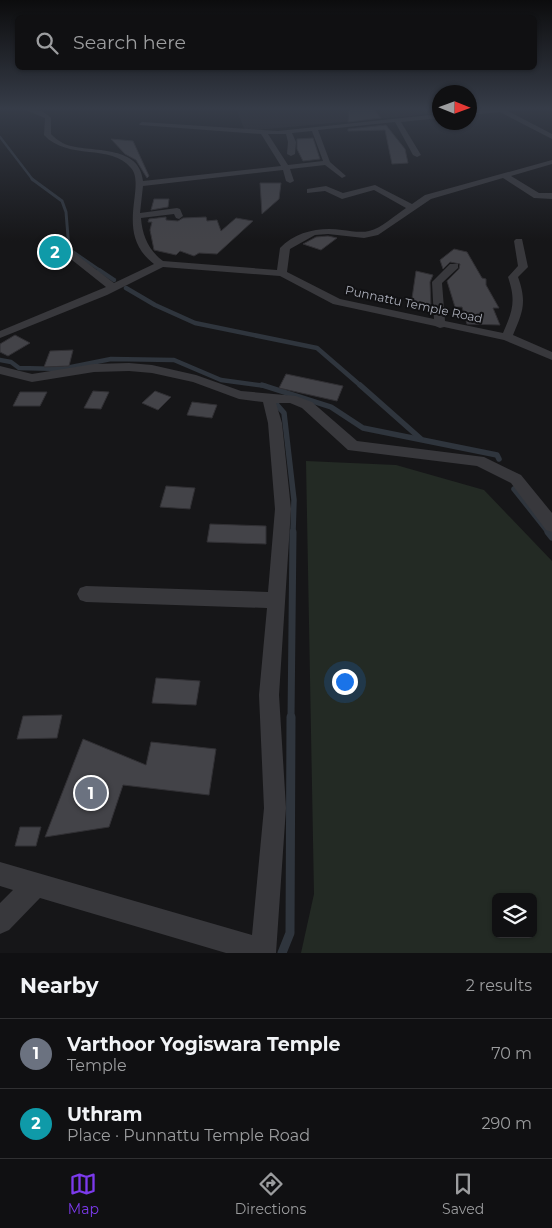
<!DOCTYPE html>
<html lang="en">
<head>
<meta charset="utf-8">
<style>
	body { margin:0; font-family:Montserrat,sans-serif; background:#19191b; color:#f1f3f6 }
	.controls { position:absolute; right:15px; bottom:15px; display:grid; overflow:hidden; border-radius:8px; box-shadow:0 1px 4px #0004 }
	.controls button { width:45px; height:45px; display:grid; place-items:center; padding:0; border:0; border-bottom:1px solid #303032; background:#101012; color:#f1f3f6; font:25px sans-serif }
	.compass { position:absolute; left:432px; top:85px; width:45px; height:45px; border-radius:50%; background:#101012; box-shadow:0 1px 4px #0004; rotate:91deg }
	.you { position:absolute; left:344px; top:681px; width:18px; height:18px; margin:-12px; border:4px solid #fff; border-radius:50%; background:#1a73e8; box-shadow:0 0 0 8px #1a73e833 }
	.badge { display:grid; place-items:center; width:32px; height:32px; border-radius:50%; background:#7c3aed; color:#fff; font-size:16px; font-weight:700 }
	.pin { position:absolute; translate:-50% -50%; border:2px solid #fff; box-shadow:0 1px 5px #0006 }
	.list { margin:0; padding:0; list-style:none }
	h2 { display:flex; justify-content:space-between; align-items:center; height:65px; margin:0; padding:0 20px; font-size:21px }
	h2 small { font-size:16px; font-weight:400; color:#9c9d9f }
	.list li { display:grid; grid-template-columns:32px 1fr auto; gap:15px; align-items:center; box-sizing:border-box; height:70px; padding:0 20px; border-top:1px solid #303032 }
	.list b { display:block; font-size:19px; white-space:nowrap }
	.list p { margin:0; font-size:16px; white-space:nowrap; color:#9c9d9f }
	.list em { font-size:16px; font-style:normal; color:#9c9d9f }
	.icon { flex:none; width:28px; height:28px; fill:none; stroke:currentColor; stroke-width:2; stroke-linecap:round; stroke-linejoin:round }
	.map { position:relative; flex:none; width:552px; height:953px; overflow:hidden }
	.search { position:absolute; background:#101012; box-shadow:0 1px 4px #0004; left:15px; right:15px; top:15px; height:55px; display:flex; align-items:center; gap:12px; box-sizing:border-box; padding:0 18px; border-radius:8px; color:#9c9d9f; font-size:19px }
	.sheet { height:205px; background:#101012 }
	nav { display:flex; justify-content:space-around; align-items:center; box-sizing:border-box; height:70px; border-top:1px solid #303032; background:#101012; font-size:14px; color:#9c9d9f }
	nav a { display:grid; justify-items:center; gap:2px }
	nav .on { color:#7c3aed }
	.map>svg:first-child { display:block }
	.built { fill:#232225 }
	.green { fill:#232a24; fill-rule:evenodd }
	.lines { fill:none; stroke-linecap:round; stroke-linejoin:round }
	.stream-far5 { stroke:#2f353d; stroke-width:2.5 }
	.stream-far4 { stroke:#2f353d; stroke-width:3 }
	.stream-far3 { stroke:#2f353d; stroke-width:4.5 }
	.stream-far2 { stroke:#2f353d; stroke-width:5.5 }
	.stream-far1 { stroke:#2f353d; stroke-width:7 }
	.stream { stroke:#2f353d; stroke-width:9 }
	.building { fill:#434348; stroke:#313034 }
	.minor { fill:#38383c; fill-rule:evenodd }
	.labels { text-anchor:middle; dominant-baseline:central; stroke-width:4; stroke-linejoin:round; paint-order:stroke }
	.far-street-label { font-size:12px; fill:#a9acb7; stroke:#111113 }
</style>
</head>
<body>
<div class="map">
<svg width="552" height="953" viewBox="0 0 552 953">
	<rect width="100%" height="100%" fill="#161618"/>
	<polygon class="built" points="236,108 439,108 440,113 245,131"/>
	<path class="green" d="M306 461 396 465 484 490 552 561V953H301L314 894ZM496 897H533V934H496Z"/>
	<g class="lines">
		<polyline class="stream-far5" points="0,137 33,180"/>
		<polyline class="stream-far4" points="32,179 62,201 66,212 69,249 101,271"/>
		<g class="stream-far3">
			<polyline points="99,270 114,280"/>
			<polyline points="126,288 155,305 195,323 317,348 361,386"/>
			<polyline points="0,360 11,362 19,368 61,369 111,359 174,360 221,380 266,386"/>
		</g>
		<g class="stream-far2">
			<polyline points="262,385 331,407 363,428 497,455 499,459"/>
			<polyline points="360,385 421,439"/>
			<polyline points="277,405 284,413 294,500 293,533"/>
			<polyline points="514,489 549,533"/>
		</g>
		<g class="stream-far1">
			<polyline points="548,532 552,537"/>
			<polyline points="291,718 293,532"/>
		</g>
		<polyline class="stream" points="282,953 290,933 291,717"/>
	</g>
	<g class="building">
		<polygon points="349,108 373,108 381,118 348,122"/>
		<polygon points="386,125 405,149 408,163 392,164 385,130 348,131 348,129"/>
		<polygon points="313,138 320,159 303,161 297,149 297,139"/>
		<polygon points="111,139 133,141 149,176 147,178 136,160 125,154"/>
		<polygon points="260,183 281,183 279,199 262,214"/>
		<polygon points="154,199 169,199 168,207 151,210"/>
		<polygon points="166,217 166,220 178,221 183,218 206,217 207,221 217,220 221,231 236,218 253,221 217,254 199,253 194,256 180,251 176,255 154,250 150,230 152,222 148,222 149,219"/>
		<polygon points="328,236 337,238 321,250 303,244 316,237"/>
		<polygon points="454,249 467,252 482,278 486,279 486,285 499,308 493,308 500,325 467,324 462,307 455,307 447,281 459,269 460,264 450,262 443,269 440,260"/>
		<polygon points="416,271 433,275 430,282 431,308 411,305"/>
		<polygon points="15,335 30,343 8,356 0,352 0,344"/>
		<polygon points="73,350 69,366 44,367 50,351"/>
		<polygon points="286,374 343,386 337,401 279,388"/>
		<polygon points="93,391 109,392 101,409 84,408"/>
		<polygon points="155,391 171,397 158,410 142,403"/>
		<polygon points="20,392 47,392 40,406 13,406"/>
		<polygon points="192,402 217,405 212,418 187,415"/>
		<polygon points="166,486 195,488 190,509 160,507"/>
		<polygon points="210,524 266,526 266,544 207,542"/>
		<polygon points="156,678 200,681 196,705 152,703"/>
		<polygon points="62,715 57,738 17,739 23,716"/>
		<polygon points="83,739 146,765 151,742 216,749 209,795 123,785 109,827 45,837"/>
		<polygon points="20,827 41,827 36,846 15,846"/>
	</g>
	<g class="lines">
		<g class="minor">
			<path d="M21 108C31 107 44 110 51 118V134C57 140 63 144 71 146 96 152 140 146 143 181L281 166 261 134 140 125 139 124 142 122 278 131 440 114V118L401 122 421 155 417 157 413 155 395 122 318 130 330 162 346 176 342 178 325 165 290 169 294 181 290 183 286 181 283 170 143 186 140 213 177 208 180 209 183 216 179 219 176 218 174 214 141 218C142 235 149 251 163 261L277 270 280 248C296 231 321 227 342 230 351 231 361 233 369 231 382 228 395 215 406 208L374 190 342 199 325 191 307 193V189L326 186 343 193 375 185 412 204 425 195 552 160V164L511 176 539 193H552V199L534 198 503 178 431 199 378 235 364 238 328 234 315 235 290 249 287 272 340 299 434 319 432 282 450 264H458V268L442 283 445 321 503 333C513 310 516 301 508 277L518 266 514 241 516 239H522L528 267 518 277C527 302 523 312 513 335L552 352V360L504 340 444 327 440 328 435 326 333 304 280 276 163 267 107 295 0 338V331L106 287 67 256V252H73L114 283 154 264C113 233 147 186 131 168 111 143 68 161 44 135L45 118ZM312 131 323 161 288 165 268 134H286L288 142 287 154 291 156 295 154 296 142 292 133Z"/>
			<polygon points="505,108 524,108 521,110 508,111 552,134 552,139 500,112 470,115 470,111"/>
			<polygon points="129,363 152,365 196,375 241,391 296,396 312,402 357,441 484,457 521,475 552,513 552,532 546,530 511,483 477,466 348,450 302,408 290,403 276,403 282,423 291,509 279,695 286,808 276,953 226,953 40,898 9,930 0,934 0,903 13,890 0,886 0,862 252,935 264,808 259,695 267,608 86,602 80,600 77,594 80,588 86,586 268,592 275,509 268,423 263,402 239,399 193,382 152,373 129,371 94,372 32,382 0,374 0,366 32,374 94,364"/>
		</g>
	</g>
	<linearGradient id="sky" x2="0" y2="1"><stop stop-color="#0c0c0d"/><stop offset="0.45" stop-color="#363c48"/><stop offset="1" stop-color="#363c48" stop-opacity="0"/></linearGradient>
	<rect width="552" height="241" fill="url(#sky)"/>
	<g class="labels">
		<g class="far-street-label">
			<text transform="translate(414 304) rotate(12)">Punnattu Temple Road</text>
		</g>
	</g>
</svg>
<div class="controls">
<button><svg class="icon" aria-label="layers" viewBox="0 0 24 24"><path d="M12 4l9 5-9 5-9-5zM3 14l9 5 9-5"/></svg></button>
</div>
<svg class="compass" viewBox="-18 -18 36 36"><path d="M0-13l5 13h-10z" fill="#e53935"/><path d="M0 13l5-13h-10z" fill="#9c9d9f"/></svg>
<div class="you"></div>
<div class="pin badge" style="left:91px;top:793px;background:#6b7280">1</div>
<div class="pin badge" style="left:55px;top:252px;background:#0f9aa8">2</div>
<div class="search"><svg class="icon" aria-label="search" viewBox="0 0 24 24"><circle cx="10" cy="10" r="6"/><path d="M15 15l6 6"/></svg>Search here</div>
</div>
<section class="sheet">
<h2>Nearby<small>2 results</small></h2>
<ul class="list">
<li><span class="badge" style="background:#6b7280">1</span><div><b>Varthoor Yogiswara Temple</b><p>Temple</p></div><em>70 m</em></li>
<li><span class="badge" style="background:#0f9aa8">2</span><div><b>Uthram</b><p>Place · Punnattu Temple Road</p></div><em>290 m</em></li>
</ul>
</section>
<nav>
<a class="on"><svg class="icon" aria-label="map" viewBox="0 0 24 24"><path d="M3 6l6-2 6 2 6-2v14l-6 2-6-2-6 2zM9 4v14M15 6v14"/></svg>Map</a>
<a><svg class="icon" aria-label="directions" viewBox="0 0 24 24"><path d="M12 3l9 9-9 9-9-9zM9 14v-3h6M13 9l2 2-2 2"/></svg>Directions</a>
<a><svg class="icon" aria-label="saved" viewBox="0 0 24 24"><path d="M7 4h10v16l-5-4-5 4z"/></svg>Saved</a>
</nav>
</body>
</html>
